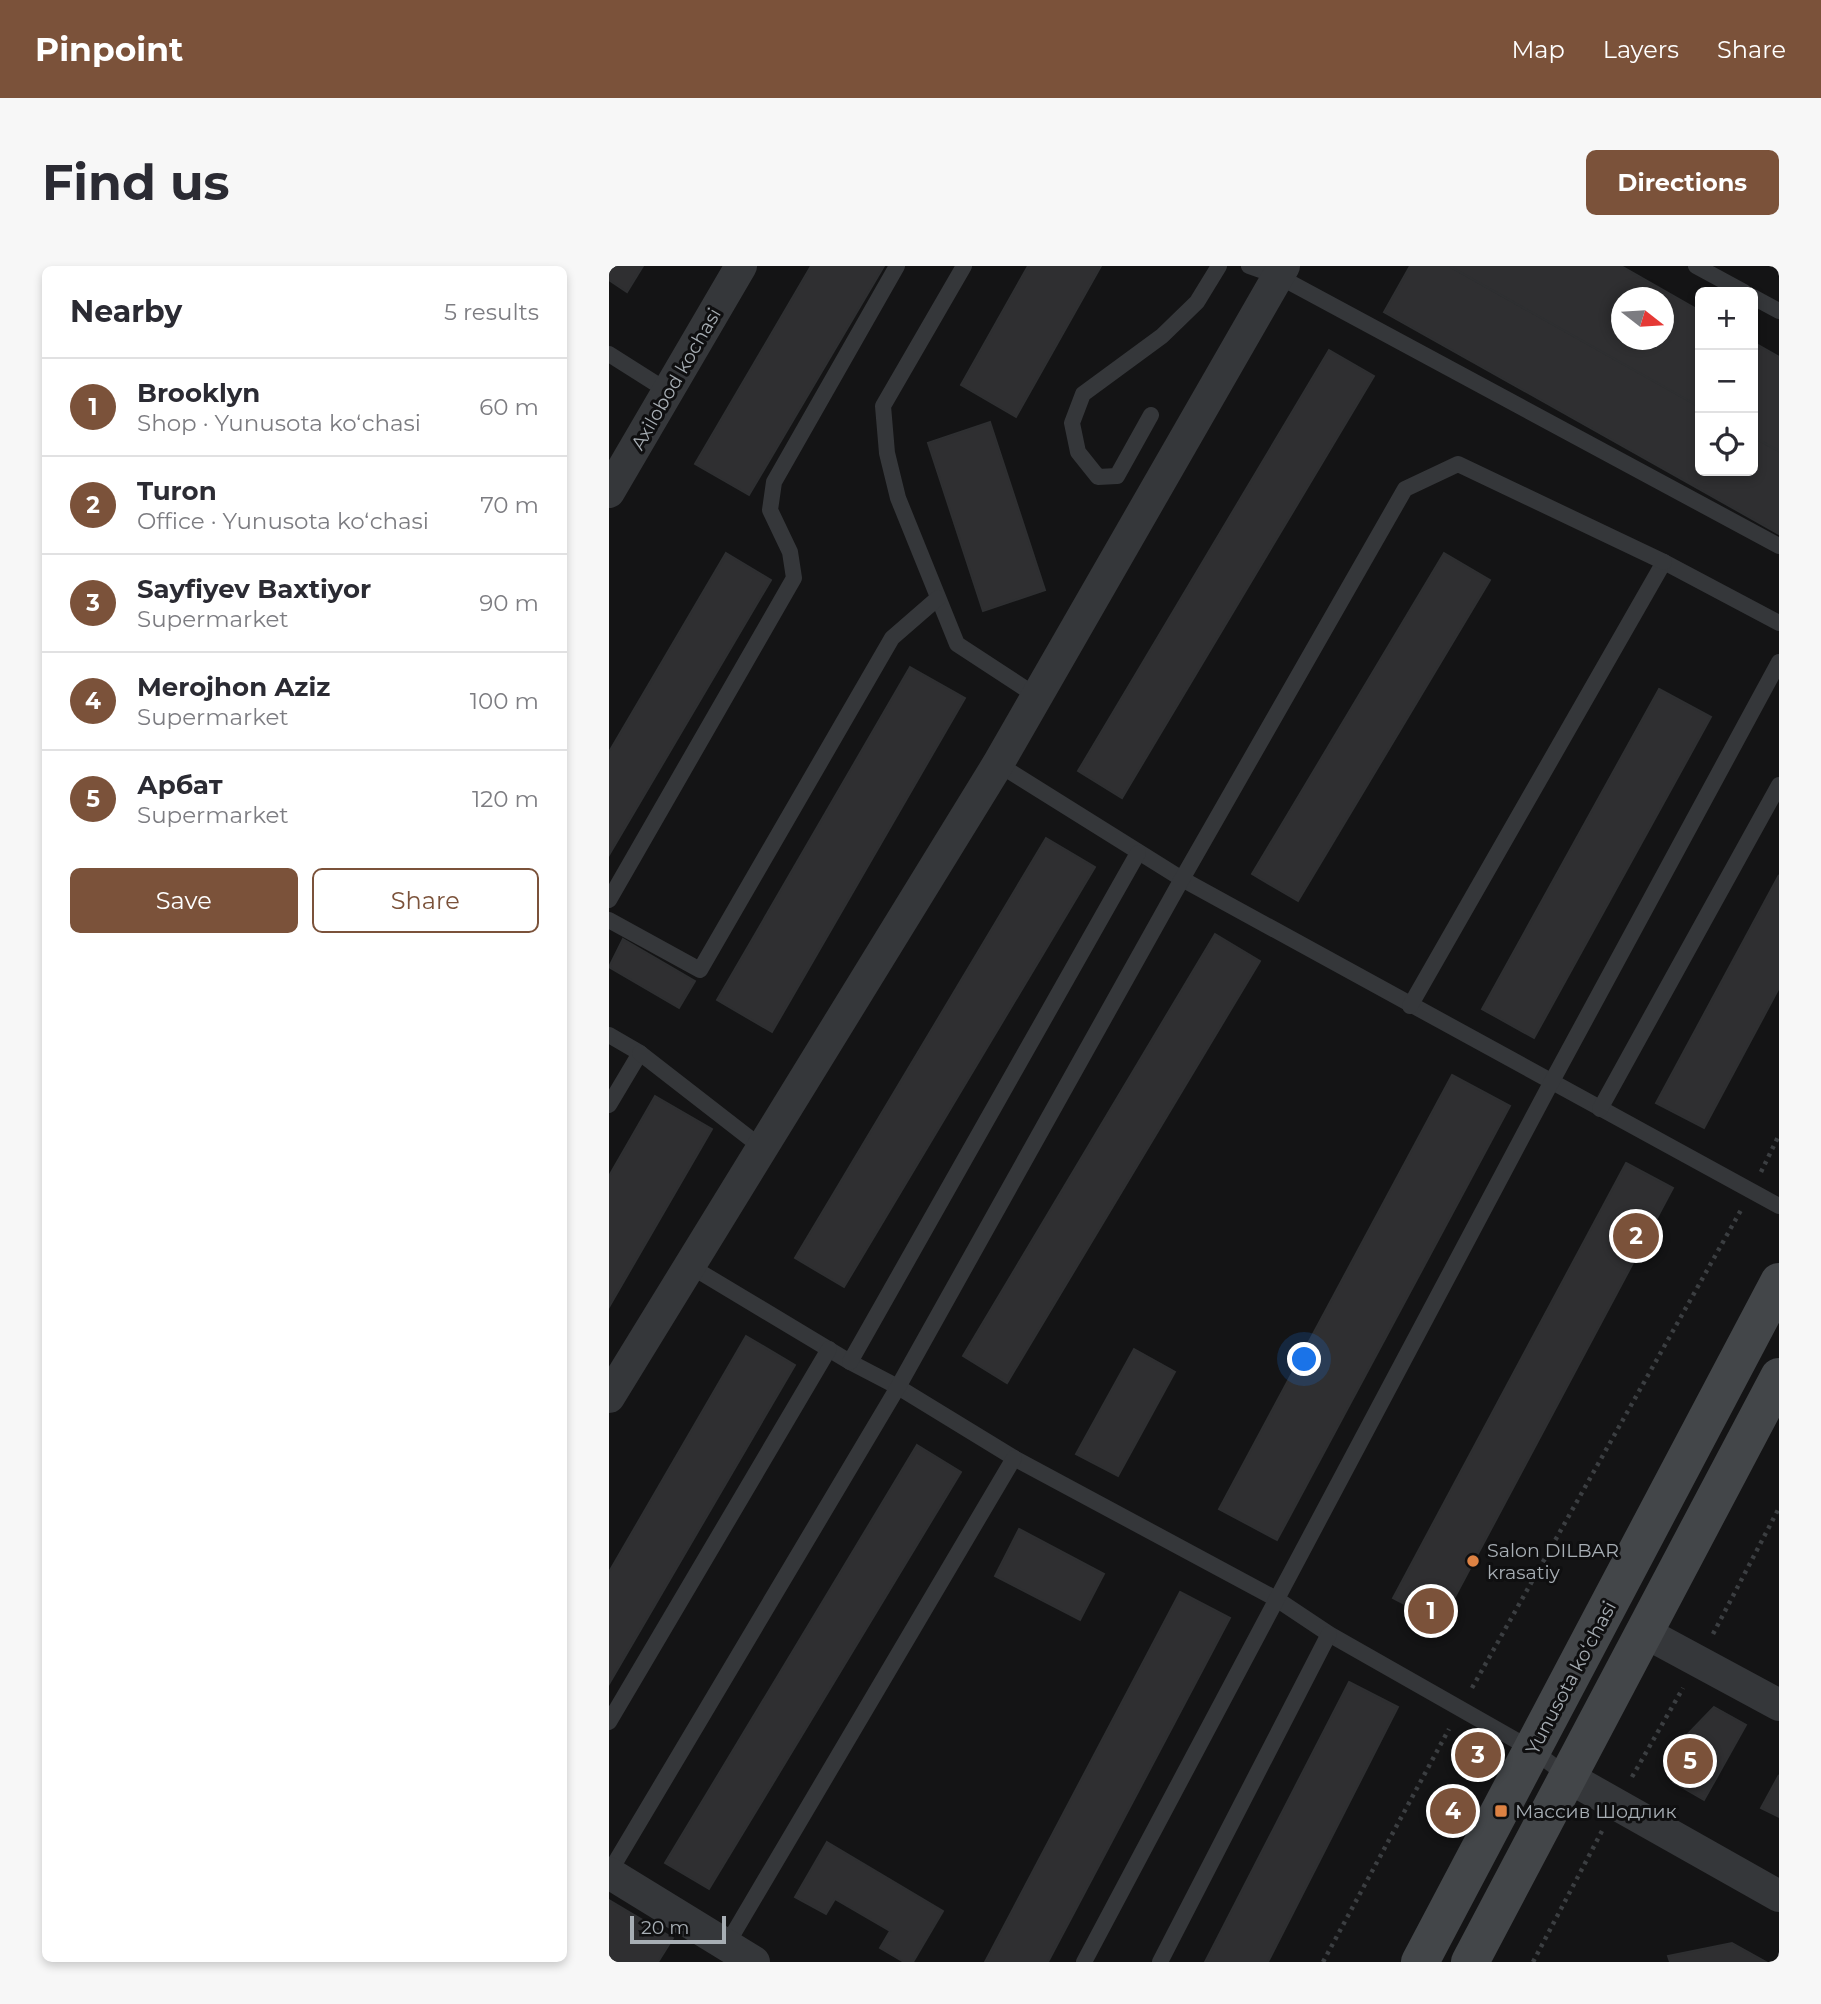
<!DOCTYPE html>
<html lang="en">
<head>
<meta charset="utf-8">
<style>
	body { margin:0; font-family:Montserrat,sans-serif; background:#f7f7f7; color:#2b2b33 }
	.controls { position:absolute; right:21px; top:21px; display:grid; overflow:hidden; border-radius:10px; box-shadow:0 4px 10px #0003 }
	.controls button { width:63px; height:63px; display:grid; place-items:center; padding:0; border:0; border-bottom:2px solid #e1e1e2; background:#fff; color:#2b2b33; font:35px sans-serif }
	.compass { position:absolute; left:1002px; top:21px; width:63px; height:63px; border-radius:50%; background:#fff; box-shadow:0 4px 10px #0003; rotate:107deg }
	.scale { position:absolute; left:21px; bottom:18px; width:96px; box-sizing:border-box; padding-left:7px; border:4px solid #a7aeb4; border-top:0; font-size:19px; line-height:24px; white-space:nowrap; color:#a7aeb4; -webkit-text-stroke:5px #0f0f10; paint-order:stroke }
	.you { position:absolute; left:696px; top:1094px; width:24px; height:24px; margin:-18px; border:5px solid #fff; border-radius:50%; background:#1a73e8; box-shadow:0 0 0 10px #1a73e833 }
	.badge { display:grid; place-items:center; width:46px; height:46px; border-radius:50%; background:#7b523a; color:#fff; font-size:23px; font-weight:700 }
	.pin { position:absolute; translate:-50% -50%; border:4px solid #fff; box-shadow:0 2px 7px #0006 }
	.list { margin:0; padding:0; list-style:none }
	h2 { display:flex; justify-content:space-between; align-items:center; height:91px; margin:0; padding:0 28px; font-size:30px }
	h2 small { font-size:23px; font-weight:400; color:#7c7c81 }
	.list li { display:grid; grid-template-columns:46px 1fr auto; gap:21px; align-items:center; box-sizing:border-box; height:98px; padding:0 28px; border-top:2px solid #e1e1e2 }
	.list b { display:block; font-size:26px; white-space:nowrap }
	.list p { margin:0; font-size:23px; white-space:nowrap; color:#7c7c81 }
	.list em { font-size:23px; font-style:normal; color:#7c7c81 }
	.actions { display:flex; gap:14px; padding:21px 28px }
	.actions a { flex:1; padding:16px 0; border:2px solid #7b523a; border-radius:10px; text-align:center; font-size:24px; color:#7b523a }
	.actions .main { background:#7b523a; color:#fff }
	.icon { flex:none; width:38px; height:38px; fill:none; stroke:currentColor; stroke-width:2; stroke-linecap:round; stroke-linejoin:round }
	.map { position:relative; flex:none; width:1170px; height:1696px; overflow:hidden; border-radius:10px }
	header { display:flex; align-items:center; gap:42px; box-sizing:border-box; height:98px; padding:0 35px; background:#7b523a; color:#fff }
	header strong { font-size:33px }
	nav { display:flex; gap:38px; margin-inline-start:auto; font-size:24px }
	.intro { display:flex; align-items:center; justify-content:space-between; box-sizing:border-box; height:168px; padding:0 42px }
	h1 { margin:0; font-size:49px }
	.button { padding:18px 32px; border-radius:10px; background:#7b523a; color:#fff; font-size:24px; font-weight:700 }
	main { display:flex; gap:42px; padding:0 42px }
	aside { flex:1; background:#fff; border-radius:10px; box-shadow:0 4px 10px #0003 }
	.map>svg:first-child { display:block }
	.building { fill:#2f2f31; stroke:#2e2f31; stroke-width:2; fill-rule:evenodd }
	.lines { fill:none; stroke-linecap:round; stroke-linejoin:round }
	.path { stroke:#3b3e41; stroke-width:4.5; stroke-dasharray:3.5 5; stroke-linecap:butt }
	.lane { stroke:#35373a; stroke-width:16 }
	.street { stroke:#35373a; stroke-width:32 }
	.secondary { stroke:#434649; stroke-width:38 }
	.poi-dot { fill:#dd8243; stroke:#0f0f10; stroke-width:2.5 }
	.labels { text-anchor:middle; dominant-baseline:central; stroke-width:6; stroke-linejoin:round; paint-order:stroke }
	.street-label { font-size:19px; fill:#a7aeb4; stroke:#0f0f10 }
	.poi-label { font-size:19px; fill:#a7aeb4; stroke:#0f0f10; text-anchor:start }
</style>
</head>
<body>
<header>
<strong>Pinpoint</strong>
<nav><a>Map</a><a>Layers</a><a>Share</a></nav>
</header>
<div class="intro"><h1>Find us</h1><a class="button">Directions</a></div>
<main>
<aside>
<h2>Nearby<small>5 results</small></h2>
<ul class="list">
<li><span class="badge">1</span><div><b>Brooklyn</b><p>Shop · Yunusota koʻchasi</p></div><em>60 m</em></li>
<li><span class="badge">2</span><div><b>Turon</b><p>Office · Yunusota koʻchasi</p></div><em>70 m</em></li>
<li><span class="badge">3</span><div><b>Sayfiyev Baxtiyor</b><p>Supermarket</p></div><em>90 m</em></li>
<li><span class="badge">4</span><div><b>Merojhon Aziz</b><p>Supermarket</p></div><em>100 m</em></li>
<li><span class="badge">5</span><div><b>Арбат</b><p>Supermarket</p></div><em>120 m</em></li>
</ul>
<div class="actions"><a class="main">Save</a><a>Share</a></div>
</aside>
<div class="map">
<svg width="1170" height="1696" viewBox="0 0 1170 1696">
	<rect width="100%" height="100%" fill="#141415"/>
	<g class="building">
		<polygon points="0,0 34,0 18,26 0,14"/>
		<polygon points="202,0 275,0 140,229 86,198"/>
		<polygon points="419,0 492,0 407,151 352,119"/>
		<polygon points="801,0 840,0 1091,141 1091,205 1144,205 1144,171 1170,185 1170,268 775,46"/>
		<path d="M840 0H1012L1091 45V141ZM1013 32H1055V74H1013Z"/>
		<polygon points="1144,76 1170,91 1170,185 1144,171"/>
		<polygon points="720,84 765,110 513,532 469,505"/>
		<polygon points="381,156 436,324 374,345 319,177"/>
		<polygon points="117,287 162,314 0,589 0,486"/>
		<polygon points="835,287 881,314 689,635 643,608"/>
		<polygon points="301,401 356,432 163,766 108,734"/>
		<polygon points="1050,423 1102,451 925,772 873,743"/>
		<polygon points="437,572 486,601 235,1021 186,992"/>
		<polygon points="1170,609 1170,722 1095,862 1047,837"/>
		<polygon points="606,668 651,695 398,1117 354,1090"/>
		<polygon points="14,673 86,715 70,742 0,701"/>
		<polygon points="843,809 901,840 668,1274 610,1243"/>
		<polygon points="46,830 103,863 0,1041 0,910"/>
		<polygon points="1017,897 1064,922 832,1357 784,1332"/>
		<polygon points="137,1070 186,1099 0,1418 0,1306"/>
		<polygon points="525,1083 566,1106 509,1210 467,1188"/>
		<polygon points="308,1179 352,1206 100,1623 56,1597"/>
		<polygon points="410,1263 495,1308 471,1354 386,1310"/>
		<polygon points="571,1326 621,1352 439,1696 376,1696"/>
		<polygon points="740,1416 789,1441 659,1696 596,1696"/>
		<polygon points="1105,1441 1137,1459 1095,1534 1064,1516 1075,1472"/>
		<polygon points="1170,1509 1170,1551 1152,1542"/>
		<polygon points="218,1576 334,1645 304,1696 295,1696 271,1682 281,1665 226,1633 217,1648 186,1631"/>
		<polygon points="0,1634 64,1672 49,1696 0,1696"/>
		<polygon points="1123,1677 1157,1696 1061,1696 1059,1690"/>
	</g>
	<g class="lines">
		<g class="path">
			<polyline points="1152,906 1170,869"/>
			<polyline points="1104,1368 1170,1242"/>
			<polyline points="863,1422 1132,944"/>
			<polyline points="1023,1511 1074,1422"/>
			<polyline points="714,1696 840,1463"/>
			<polyline points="924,1696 993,1565"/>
		</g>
		<g class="lane">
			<polyline points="355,0 274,140 278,187 289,232 348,378 429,431"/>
			<polyline points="640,0 669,10 1170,280"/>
			<polyline points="1087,0 1135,26"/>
			<polyline points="1144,31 1170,45"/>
			<polyline points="0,88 60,126"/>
			<polyline points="542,149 508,210 489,211 469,186 463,157 474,128 553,70 588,36 610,0"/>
			<polyline points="389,498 573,613 1170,940"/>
			<polyline points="0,634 185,312 181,286 161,244 165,216 288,0"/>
			<polyline points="0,654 91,704 283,372 329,332"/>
			<polyline points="801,740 1055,296 1170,357"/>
			<polyline points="0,769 31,787 0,839"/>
			<polyline points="31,787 152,881"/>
			<polyline points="991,843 1170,519"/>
			<polyline points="81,1000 241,1096 289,1121 405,1192 669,1334 720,1368 924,1484 958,1510"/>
			<polyline points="241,1096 529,587"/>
			<polyline points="0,1456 220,1083"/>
			<polyline points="0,1607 289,1121 573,613 796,223 849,198 1055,296"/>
			<polyline points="117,1680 405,1192"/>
			<polyline points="475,1696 942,817 1170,396"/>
			<polyline points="551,1696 720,1368"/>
		</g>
		<g class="street">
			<polyline points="0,226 132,0"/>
			<polyline points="0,1131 389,498 675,0"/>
			<polyline points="1035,1366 1170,1439"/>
			<polyline points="959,1511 1170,1630"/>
			<polyline points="0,1607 145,1696"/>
		</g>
		<g class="secondary">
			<polyline points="811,1696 1170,1016"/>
			<polyline points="861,1696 1170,1111"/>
		</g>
	</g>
	<g class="poi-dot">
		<circle cx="864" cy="1295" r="7"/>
		<rect x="885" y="1538" width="14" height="14" rx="3.5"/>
	</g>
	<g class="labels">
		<g class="street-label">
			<text transform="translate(67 113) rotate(-60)">Axilobod kochasi</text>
			<text transform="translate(962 1412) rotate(-62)">Yunusota koʻchasi</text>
		</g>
		<g class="poi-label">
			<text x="878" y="1284">Salon DILBAR<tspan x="878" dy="22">krasatiy</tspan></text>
			<text x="906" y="1545">Массив Шодлик</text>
		</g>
	</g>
</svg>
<div class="controls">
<button>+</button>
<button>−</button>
<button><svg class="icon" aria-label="locate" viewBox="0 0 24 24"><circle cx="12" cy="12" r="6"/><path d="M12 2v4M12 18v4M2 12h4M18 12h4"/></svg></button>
</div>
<svg class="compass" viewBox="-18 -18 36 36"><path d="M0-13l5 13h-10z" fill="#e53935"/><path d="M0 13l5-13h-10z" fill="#7c7c81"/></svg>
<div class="scale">20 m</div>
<div class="you"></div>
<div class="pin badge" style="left:822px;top:1345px">1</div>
<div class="pin badge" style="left:1027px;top:970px">2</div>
<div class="pin badge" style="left:869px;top:1489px">3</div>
<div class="pin badge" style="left:844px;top:1545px">4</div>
<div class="pin badge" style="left:1081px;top:1495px">5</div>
</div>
</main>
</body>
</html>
